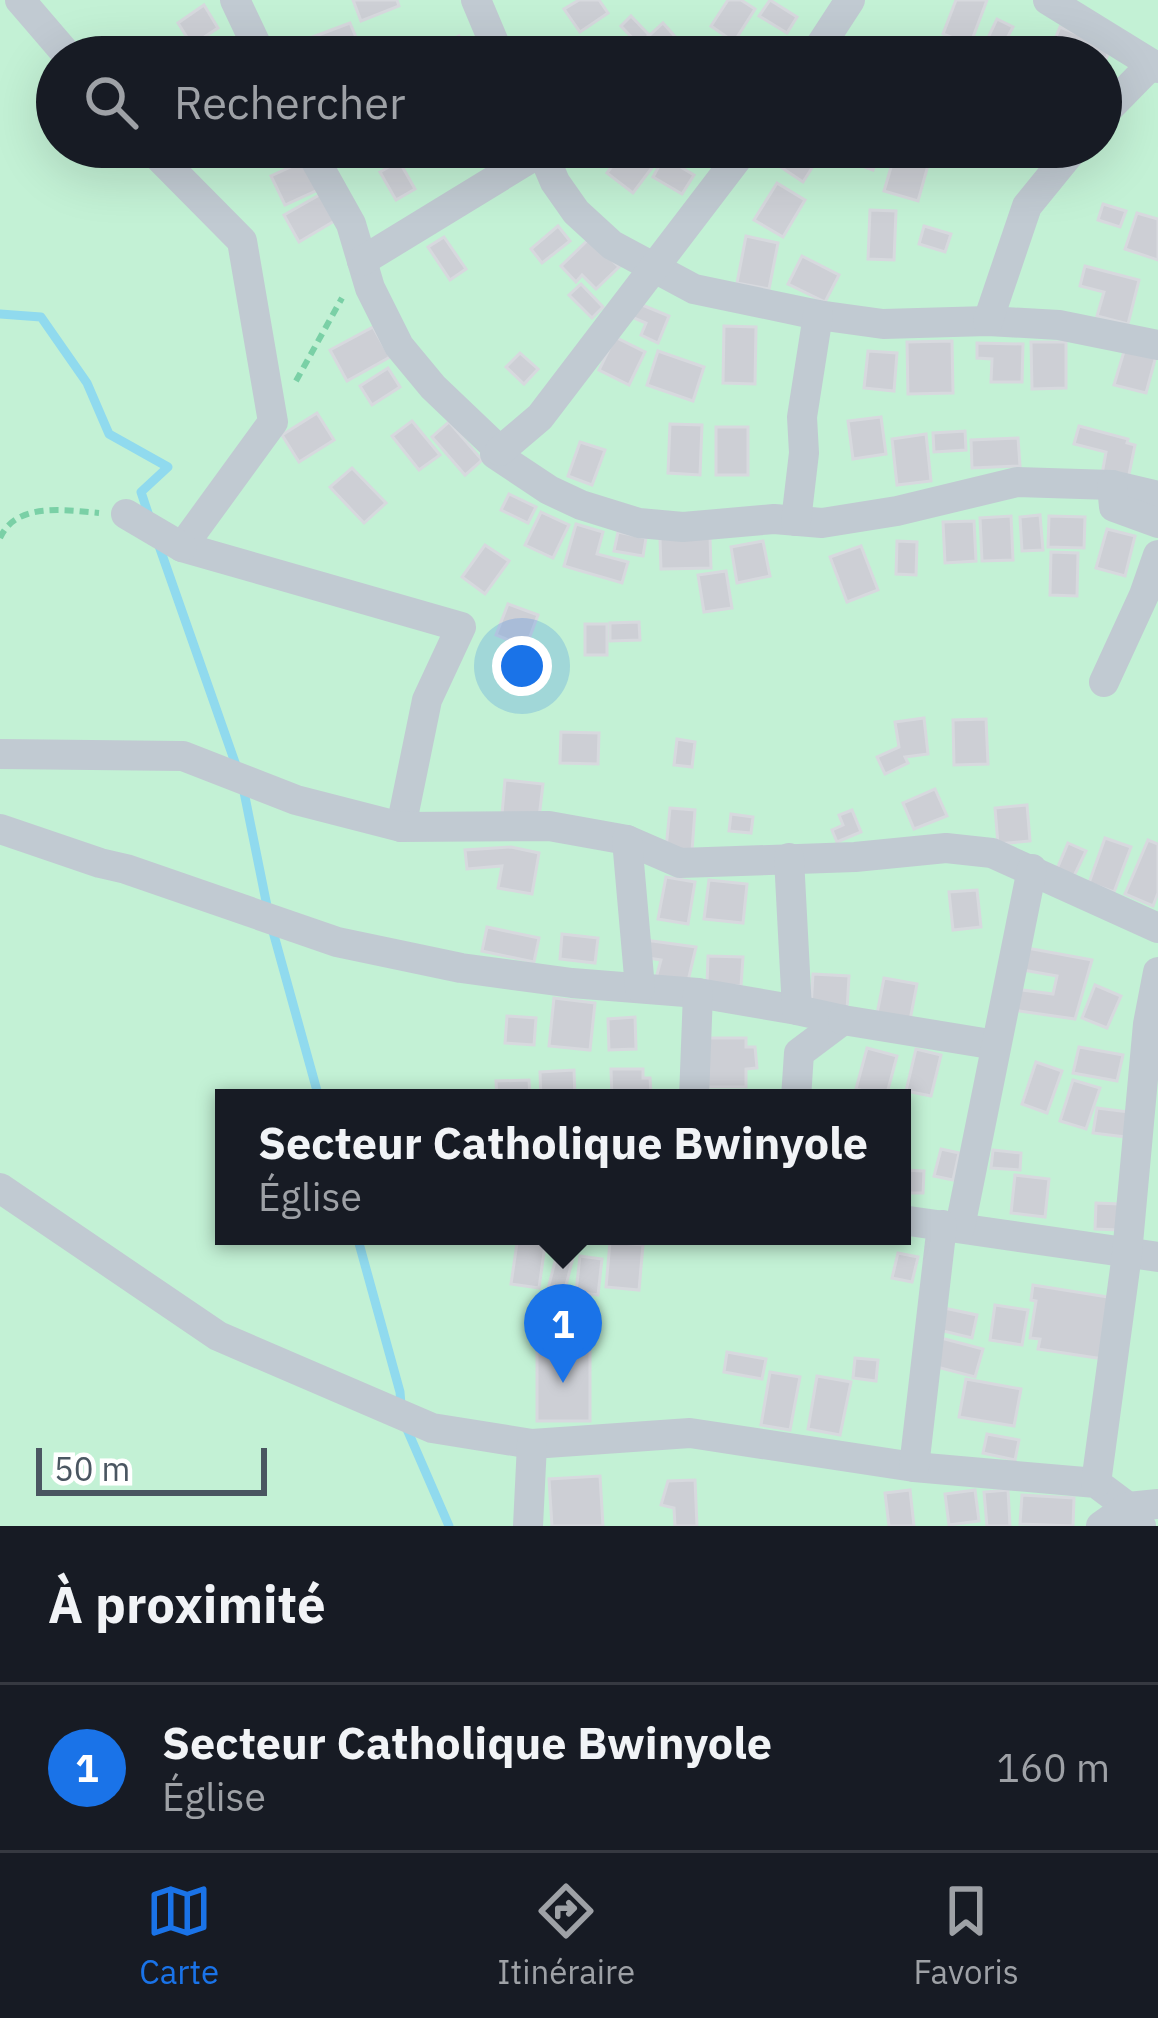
<!DOCTYPE html>
<html lang="fr">
<head>
<meta charset="utf-8">
<style>
	body { margin:0; font-family:"IBM Plex Sans",sans-serif; background:#242831; color:#f1f3f6 }
	.scale { position:absolute; left:36px; bottom:30px; width:231px; box-sizing:border-box; padding-left:12px; border:6px solid #4a5661; border-top:0; font-size:33px; line-height:42px; white-space:nowrap; color:#4a5661; -webkit-text-stroke:9px #fff; paint-order:stroke }
	.you { position:absolute; left:522px; top:666px; width:42px; height:42px; margin:-30px; border:9px solid #fff; border-radius:50%; background:#1a73e8; box-shadow:0 0 0 18px #1a73e833 }
	.badge { display:grid; place-items:center; width:78px; height:78px; border-radius:50%; background:#1a73e8; color:#fff; font-size:39px; font-weight:700 }
	.pin { position:absolute; translate:-50% -99px; filter:drop-shadow(0 3px 6px #0008) }
	.pin::after { content:''; position:absolute; top:63px; width:42px; height:36px; background:inherit; clip-path:polygon(0 0,100% 0,50% 100%) }
	.popup { position:absolute; left:215px; top:1089px; width:696px; height:156px; box-sizing:border-box; display:grid; place-content:center; border-radius:0px; background:#171b24; filter:drop-shadow(0 3px 9px #0005); font-size:39px; white-space:nowrap; color:#9ea1a6 }
	.popup b { font-size:45px; color:#f1f3f6 }
	.popup::after { content:''; position:absolute; left:50%; top:100%; margin-left:-24px; border:24px solid transparent; border-top-color:#171b24 }
	.list { margin:0; padding:0; list-style:none }
	h2 { display:flex; justify-content:space-between; align-items:center; height:156px; margin:0; padding:0 48px; font-size:51px }
	h2 small { font-size:39px; font-weight:400; color:#9ea1a6 }
	.list li { display:grid; grid-template-columns:78px 1fr auto; gap:36px; align-items:center; box-sizing:border-box; height:168px; padding:0 48px; border-top:3px solid #363941 }
	.list b { display:block; font-size:45px; white-space:nowrap }
	.list p { margin:0; font-size:39px; white-space:nowrap; color:#9ea1a6 }
	.list em { font-size:39px; font-style:normal; color:#9ea1a6 }
	.icon { flex:none; width:66px; height:66px; fill:none; stroke:currentColor; stroke-width:2; stroke-linecap:round; stroke-linejoin:round }
	.map { position:relative; flex:none; width:1158px; height:1526px; overflow:hidden }
	.search { position:absolute; background:#171b24; box-shadow:0 12px 48px #0002; left:36px; right:36px; top:36px; height:132px; display:flex; align-items:center; gap:30px; box-sizing:border-box; padding:0 42px; border-radius:66px; color:#9ea1a6; font-size:45px }
	.sheet { height:324px; background:#171b24 }
	nav { display:flex; justify-content:space-around; align-items:center; box-sizing:border-box; height:168px; border-top:3px solid #363941; background:#171b24; font-size:33px; color:#9ea1a6 }
	nav a { display:grid; justify-items:center; gap:6px }
	nav .on { color:#1a73e8 }
	.map>svg:first-child { display:block }
	.green { fill:#c3f1d5; fill-rule:evenodd }
	.lines { fill:none; stroke-linecap:round; stroke-linejoin:round }
	.stream { stroke:#90daee; stroke-width:9 }
	.building { fill:#cdcfd5; stroke:#d7d9de; stroke-width:3 }
	.path { stroke:#7ad0a6; stroke-width:6; stroke-dasharray:9 6; stroke-linecap:butt }
	.street { stroke:#c1cad2; stroke-width:30 }
</style>
</head>
<body>
<div class="map">
<svg width="1158" height="1526" viewBox="0 0 1158 1526">
	<rect width="100%" height="100%" fill="#f5f3f3"/>
	<path class="green" d="M0 0H1158V1526H0ZM57 57H1101V147H57ZM224 1098H902V1236H224Z"/>
	<g class="lines">
		<g class="stream">
			<polyline points="0,314 41,317 87,383 109,434 168,467 141,492 149,516"/>
			<polyline points="158,543 238,771"/>
			<polyline points="243,787 268,911"/>
			<polyline points="272,928 319,1098"/>
			<polyline points="357,1236 400,1392 401,1405"/>
			<polyline points="406,1427 449,1526"/>
		</g>
	</g>
	<g class="building">
		<polygon points="353,0 397,0 399,6 361,21"/>
		<polygon points="579,0 599,0 608,13 580,32 564,9"/>
		<polygon points="728,0 741,0 755,9 734,42 711,26"/>
		<polygon points="770,0 797,17 787,33 759,16"/>
		<polygon points="956,0 987,0 970,45 943,34"/>
		<polygon points="204,5 218,28 192,45 178,23"/>
		<polygon points="631,16 649,35 639,45 621,26"/>
		<polygon points="997,19 1013,27 999,53 984,46"/>
		<polygon points="350,23 363,54 356,57 317,57 310,38"/>
		<polygon points="663,23 688,51 681,57 650,57 639,45"/>
		<polygon points="1060,27 1111,47 1101,71 1101,57 1048,57"/>
		<polygon points="459,36 468,57 413,57"/>
		<polygon points="626,147 655,147 663,153 633,193 607,173"/>
		<polygon points="773,147 808,147 820,155 803,182 766,157"/>
		<polygon points="846,147 882,147 873,170 841,158"/>
		<polygon points="897,147 918,147 932,151 918,201 884,191"/>
		<polygon points="664,157 694,175 682,194 653,177"/>
		<polygon points="308,159 322,188 285,205 271,176"/>
		<polygon points="399,161 415,189 396,200 380,172"/>
		<polygon points="777,183 805,200 783,237 754,220"/>
		<polygon points="321,194 336,220 299,242 284,215"/>
		<polygon points="1103,204 1126,211 1120,227 1098,220"/>
		<polygon points="870,210 896,211 894,260 868,259"/>
		<polygon points="1137,213 1158,219 1158,260 1125,249"/>
		<polygon points="558,226 570,241 542,263 531,249"/>
		<polygon points="924,226 951,234 945,252 919,244"/>
		<polygon points="746,236 778,243 769,289 737,283"/>
		<polygon points="444,237 466,269 450,280 428,247"/>
		<polygon points="590,238 619,267 596,289 582,275 576,282 561,266"/>
		<polygon points="802,256 839,275 825,302 788,284"/>
		<polygon points="1085,266 1139,280 1128,324 1097,316 1104,292 1080,286"/>
		<polygon points="581,284 603,307 592,318 569,295"/>
		<polygon points="635,302 669,316 658,343 641,335 646,323 629,316"/>
		<polygon points="724,326 756,327 755,384 723,383"/>
		<polygon points="373,327 390,357 347,381 330,350"/>
		<polygon points="615,337 645,352 629,385 599,370"/>
		<polygon points="952,341 953,393 908,394 907,342"/>
		<polygon points="1031,342 1066,342 1066,388 1032,389"/>
		<polygon points="977,343 1023,344 1022,382 991,382 992,359 977,358"/>
		<polygon points="1125,348 1156,356 1146,393 1114,385"/>
		<polygon points="658,351 704,367 693,401 647,385"/>
		<polygon points="868,351 897,353 894,391 864,388"/>
		<polygon points="520,353 538,369 524,384 506,367"/>
		<polygon points="388,368 400,387 372,405 360,386"/>
		<polygon points="317,413 334,440 299,462 282,435"/>
		<polygon points="881,417 886,454 853,459 848,421"/>
		<polygon points="412,421 440,455 419,470 392,436"/>
		<polygon points="449,422 482,460 465,475 432,437"/>
		<polygon points="670,424 702,425 700,475 668,473"/>
		<polygon points="1079,426 1128,439 1127,443 1135,445 1128,479 1102,474 1106,452 1074,444"/>
		<rect x="716" y="427" width="32" height="48"/>
		<polygon points="965,431 966,450 934,452 933,433"/>
		<polygon points="926,434 931,481 897,485 892,439"/>
		<polygon points="1018,438 1020,466 972,468 971,440"/>
		<polygon points="580,442 605,450 592,485 568,476"/>
		<polygon points="352,468 386,503 364,523 330,487"/>
		<polygon points="509,494 536,507 528,523 501,510"/>
		<polygon points="541,512 569,525 553,558 525,545"/>
		<polygon points="1040,515 1043,550 1022,551 1020,517"/>
		<polygon points="1011,516 1013,560 982,561 980,518"/>
		<polygon points="1049,516 1085,517 1084,548 1048,547"/>
		<polygon points="974,521 976,561 945,563 943,522"/>
		<polygon points="576,524 603,532 597,554 628,562 622,583 564,566"/>
		<polygon points="1107,529 1135,536 1125,576 1096,568"/>
		<polygon points="618,532 646,538 643,556 614,551"/>
		<polygon points="710,537 711,568 661,569 660,538"/>
		<polygon points="763,541 770,576 737,583 731,547"/>
		<polygon points="897,541 917,542 916,575 896,574"/>
		<polygon points="485,545 509,561 485,594 462,577"/>
		<polygon points="861,546 878,590 847,602 830,557"/>
		<polygon points="1051,552 1078,553 1077,596 1050,595"/>
		<polygon points="726,571 732,608 704,612 698,575"/>
		<polygon points="508,604 538,615 526,647 496,635"/>
		<polygon points="639,622 640,640 610,641 610,623"/>
		<rect x="585" y="624" width="22" height="31"/>
		<polygon points="924,718 928,754 905,757 908,763 885,774 877,757 899,747 895,722"/>
		<polygon points="986,719 988,764 954,765 953,720"/>
		<polygon points="561,732 599,733 598,764 560,763"/>
		<polygon points="677,739 695,742 692,767 674,765"/>
		<polygon points="505,780 543,784 539,818 502,814"/>
		<polygon points="935,789 947,816 914,829 903,803"/>
		<polygon points="1027,805 1030,841 998,844 995,808"/>
		<polygon points="670,808 695,810 692,851 666,849"/>
		<polygon points="852,810 861,832 837,842 832,830 843,825 839,815"/>
		<polygon points="731,814 753,817 751,833 729,831"/>
		<polygon points="1105,838 1131,847 1114,892 1089,883"/>
		<polygon points="1148,840 1158,844 1158,893 1153,906 1125,894"/>
		<polygon points="1068,843 1086,851 1074,876 1057,869"/>
		<polygon points="511,847 539,853 532,894 498,888 502,866 467,869 465,850"/>
		<polygon points="666,877 695,882 688,924 658,919"/>
		<polygon points="709,880 747,884 743,923 704,919"/>
		<polygon points="977,890 981,927 953,930 949,892"/>
		<polygon points="487,927 539,938 534,962 482,951"/>
		<polygon points="562,934 598,938 595,963 560,959"/>
		<polygon points="645,940 696,947 687,985 656,978 661,960 642,957"/>
		<polygon points="1027,948 1092,960 1075,1019 1012,1010 1015,989 1053,994 1057,976 1023,970"/>
		<polygon points="708,956 743,957 741,986 707,985"/>
		<polygon points="813,974 849,976 847,1010 811,1008"/>
		<polygon points="884,978 917,984 910,1020 877,1014"/>
		<polygon points="1095,985 1121,996 1107,1028 1082,1018"/>
		<polygon points="554,998 595,1003 590,1050 549,1046"/>
		<polygon points="507,1016 536,1018 534,1045 505,1043"/>
		<polygon points="635,1017 636,1049 609,1050 608,1019"/>
		<polygon points="704,1038 746,1038 746,1047 755,1047 757,1068 746,1069 746,1087 704,1087"/>
		<polygon points="1079,1047 1123,1055 1117,1081 1073,1073"/>
		<polygon points="867,1048 897,1056 886,1097 856,1089"/>
		<polygon points="916,1049 941,1055 931,1096 906,1091"/>
		<polygon points="1036,1062 1062,1071 1047,1113 1022,1104"/>
		<polygon points="611,1069 643,1069 643,1078 650,1078 651,1095 643,1095 643,1098 612,1098"/>
		<polygon points="574,1070 575,1098 541,1098 540,1072"/>
		<polygon points="529,1080 530,1098 497,1098 496,1081"/>
		<polygon points="1073,1080 1100,1088 1086,1129 1060,1121"/>
		<polygon points="1097,1108 1129,1112 1126,1137 1093,1133"/>
		<polygon points="941,1149 959,1153 953,1180 934,1176"/>
		<polygon points="993,1150 1021,1153 1020,1170 991,1168"/>
		<polygon points="902,1170 924,1171 923,1193 902,1193"/>
		<polygon points="1015,1175 1049,1179 1045,1217 1011,1213"/>
		<polygon points="1096,1203 1120,1204 1119,1230 1095,1229"/>
		<polygon points="518,1236 546,1238 539,1288 511,1284"/>
		<polygon points="561,1238 577,1242 564,1293 548,1289"/>
		<polygon points="610,1242 643,1245 639,1290 606,1287"/>
		<polygon points="898,1253 918,1257 912,1282 892,1278"/>
		<polygon points="580,1256 602,1259 598,1295 576,1292"/>
		<polygon points="1033,1285 1114,1298 1103,1359 1038,1349 1040,1339 1030,1338 1036,1301 1031,1300"/>
		<polygon points="995,1305 1028,1310 1022,1345 990,1340"/>
		<polygon points="944,1308 977,1315 972,1338 939,1330"/>
		<polygon points="941,1338 983,1349 975,1377 933,1366"/>
		<rect x="537" y="1344" width="53" height="77"/>
		<polygon points="727,1352 766,1359 762,1379 724,1372"/>
		<polygon points="855,1358 878,1360 876,1381 853,1378"/>
		<polygon points="770,1372 800,1377 790,1430 761,1425"/>
		<polygon points="817,1376 851,1382 840,1435 808,1429"/>
		<polygon points="966,1379 1021,1389 1014,1426 959,1417"/>
		<polygon points="987,1434 1019,1440 1015,1460 983,1453"/>
		<polygon points="600,1476 603,1526 552,1526 549,1479"/>
		<polygon points="695,1480 697,1526 675,1526 674,1508 661,1505 668,1481"/>
		<polygon points="910,1490 914,1526 889,1526 885,1493"/>
		<polygon points="975,1490 979,1521 949,1525 945,1494"/>
		<polygon points="1008,1490 1010,1526 987,1526 984,1492"/>
		<polygon points="1022,1495 1074,1498 1073,1526 1020,1524"/>
	</g>
	<g class="lines">
		<g class="path">
			<polyline points="296,381 342,298"/>
			<path d="M0 538C16 502 65 510 99 513"/>
		</g>
		<g class="street">
			<polyline points="20,0 69,57"/>
			<polyline points="235,0 262,57"/>
			<polyline points="476,0 500,57"/>
			<polyline points="1048,0 1158,68"/>
			<polyline points="813,57 850,0"/>
			<polyline points="1101,116 1152,64"/>
			<polyline points="149,147 242,241 273,422 182,547 461,627 427,700 401,827"/>
			<polyline points="308,147 351,224 370,288 399,346 433,387 500,451 495,454 549,490 581,505 639,523 683,527 774,519 822,523 897,511 1017,482 1112,485 1158,496"/>
			<polyline points="540,147 555,182 576,212 612,245 694,289 818,315 883,324 988,321 1059,325 1158,345"/>
			<polyline points="362,261 542,151"/>
			<polyline points="988,321 1027,206 1075,147"/>
			<polyline points="500,451 540,417 746,147"/>
			<polyline points="1112,485 1114,507 1158,523"/>
			<polyline points="126,514 182,547"/>
			<polyline points="796,521 804,453 802,417 818,315"/>
			<polyline points="1104,682 1144,595 1158,555"/>
			<polyline points="0,754 183,756 296,800 401,827 549,826 627,840 680,863 855,857 946,848 992,853 1158,928"/>
			<polyline points="0,829 100,863 126,869 337,942 461,968 572,983 698,993 797,1010"/>
			<polyline points="627,840 640,988"/>
			<polyline points="789,858 797,1010 843,1020 799,1053 796,1098"/>
			<polyline points="843,1020 996,1045"/>
			<polyline points="694,1098 698,993"/>
			<polyline points="0,1188 218,1336 432,1428 532,1444 690,1433 914,1467 1096,1483 1128,1507 1141,1526"/>
			<polyline points="902,1220 1158,1257"/>
			<polyline points="960,1227 1032,869"/>
			<polyline points="914,1467 942,1225"/>
			<polyline points="1096,1483 1127,1254 1148,1024 1158,972"/>
			<polyline points="528,1526 532,1444"/>
			<polyline points="1101,1526 1128,1507 1158,1504"/>
		</g>
	</g>
</svg>
<div class="scale">50 m</div>
<div class="you"></div>
<div class="pin badge" style="left:563px;top:1383px">1</div>
<div class="popup"><b>Secteur Catholique Bwinyole</b>Église</div>
<div class="search"><svg class="icon" aria-label="search" viewBox="0 0 24 24"><circle cx="10" cy="10" r="6"/><path d="M15 15l6 6"/></svg>Rechercher</div>
</div>
<section class="sheet">
<h2>À proximité<small></small></h2>
<ul class="list">
<li><span class="badge">1</span><div><b>Secteur Catholique Bwinyole</b><p>Église</p></div><em>160 m</em></li>
</ul>
</section>
<nav>
<a class="on"><svg class="icon" aria-label="map" viewBox="0 0 24 24"><path d="M3 6l6-2 6 2 6-2v14l-6 2-6-2-6 2zM9 4v14M15 6v14"/></svg>Carte</a>
<a><svg class="icon" aria-label="directions" viewBox="0 0 24 24"><path d="M12 3l9 9-9 9-9-9zM9 14v-3h6M13 9l2 2-2 2"/></svg>Itinéraire</a>
<a><svg class="icon" aria-label="saved" viewBox="0 0 24 24"><path d="M7 4h10v16l-5-4-5 4z"/></svg>Favoris</a>
</nav>
</body>
</html>
